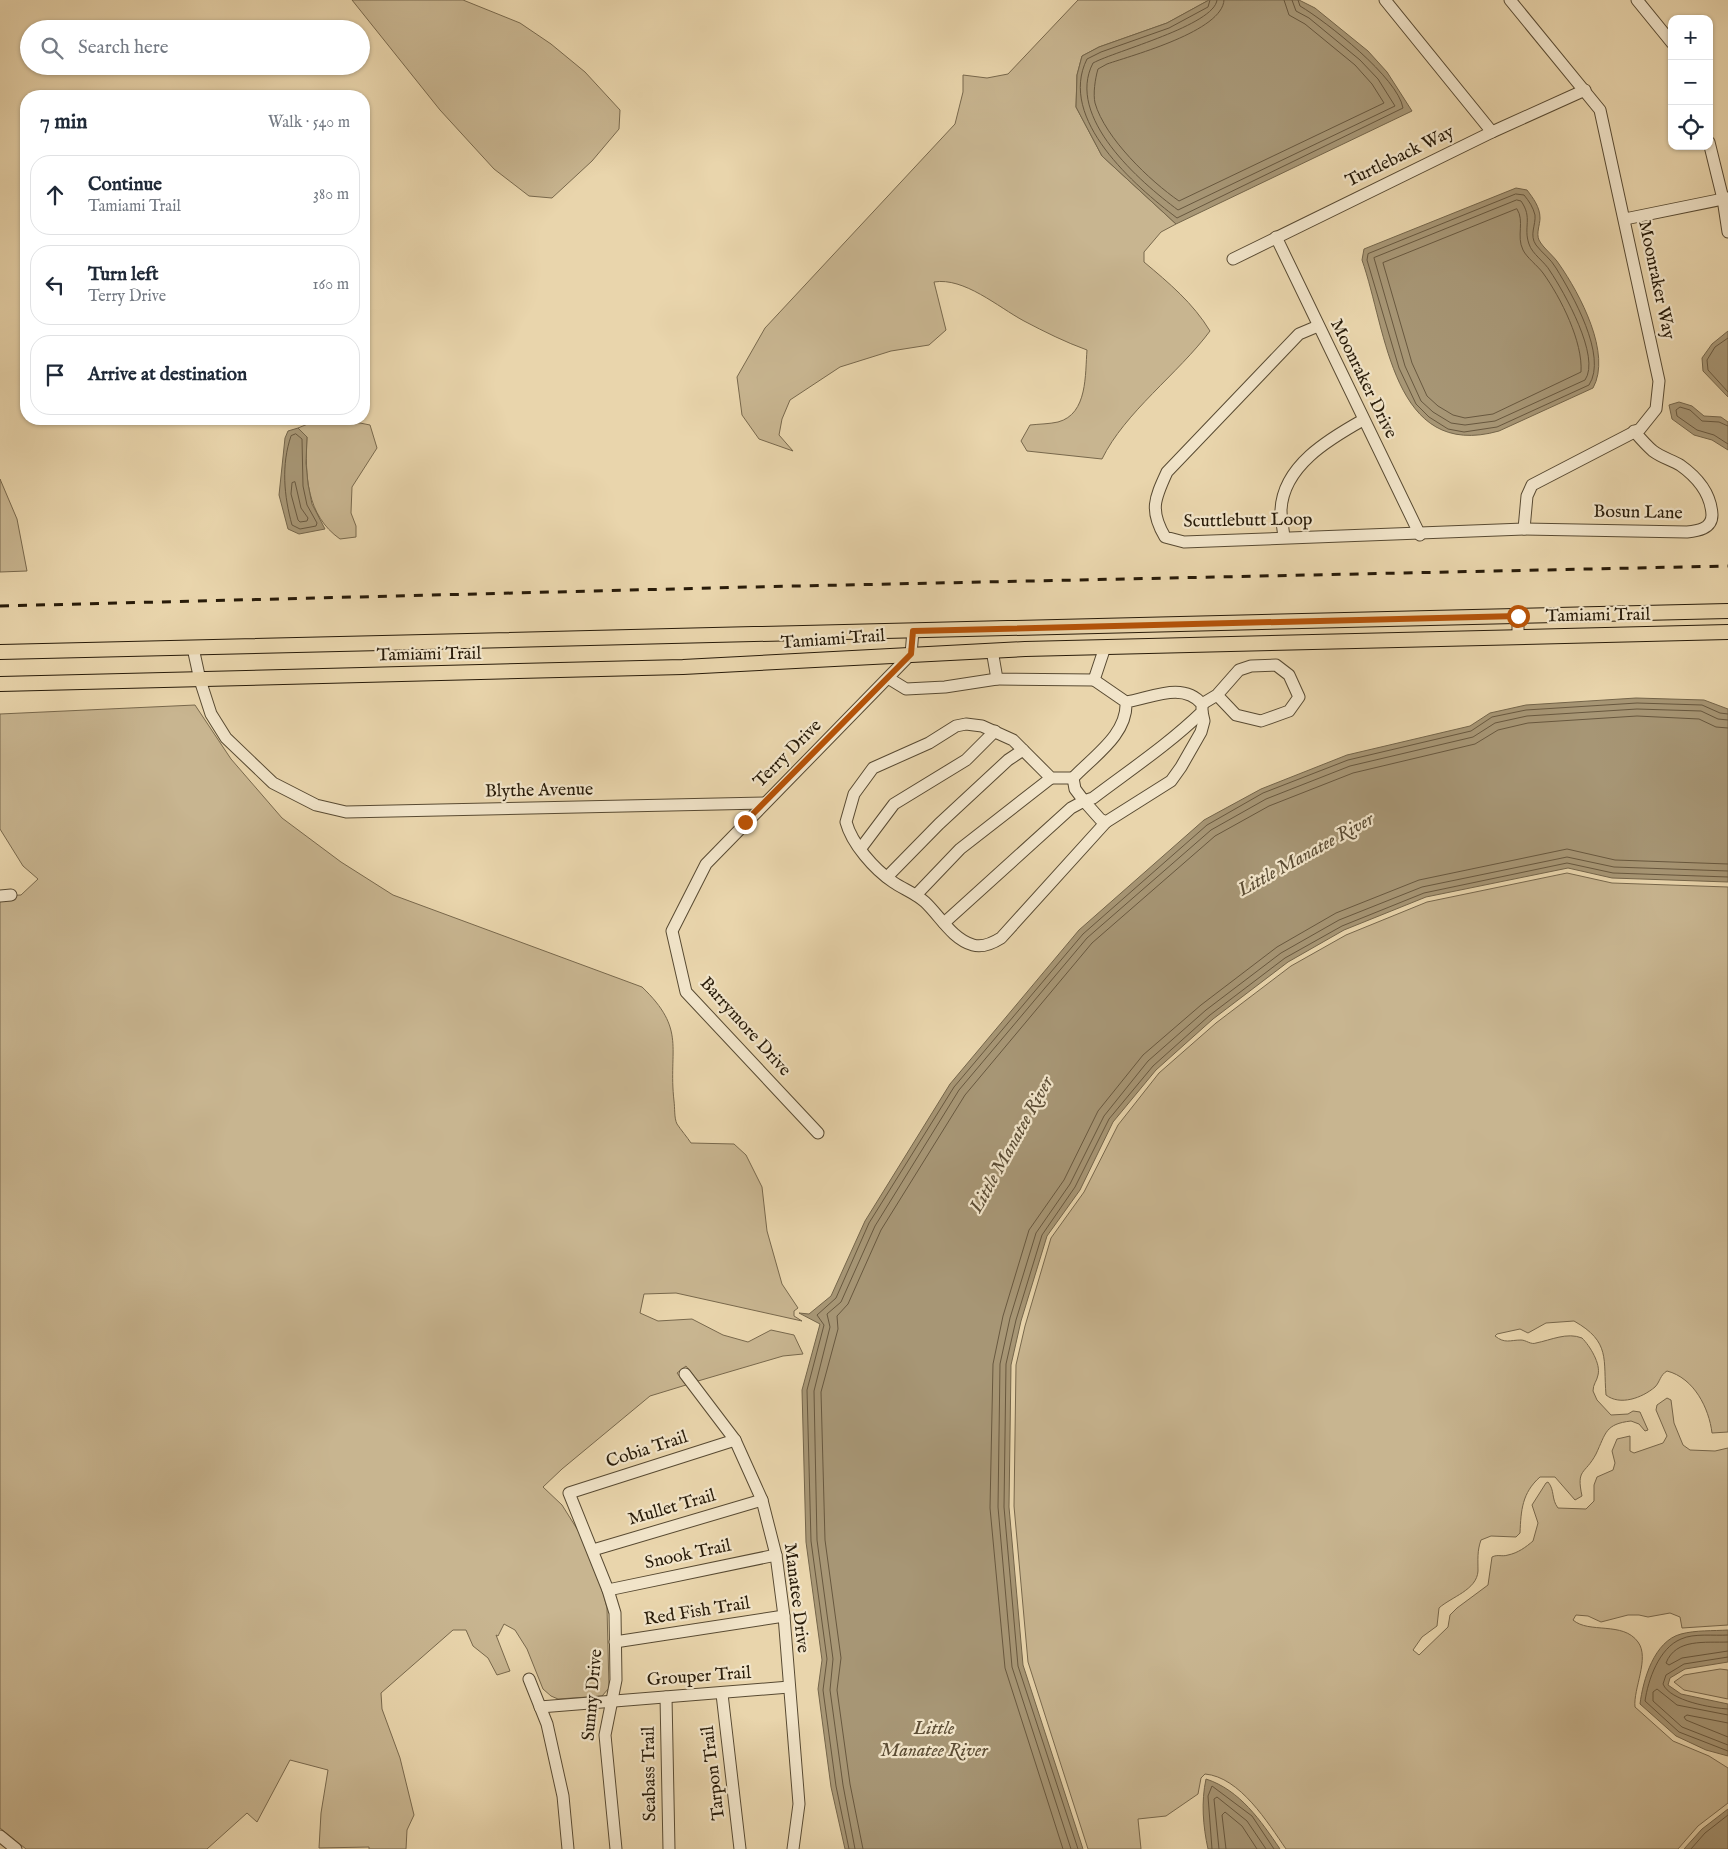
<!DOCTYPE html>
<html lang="en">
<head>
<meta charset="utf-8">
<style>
	body { margin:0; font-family:"IM FELL English",serif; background:#f6f6f7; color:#1f2937 }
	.controls { position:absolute; right:15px; top:15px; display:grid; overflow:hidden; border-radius:10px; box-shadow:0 1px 4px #0004 }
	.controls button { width:45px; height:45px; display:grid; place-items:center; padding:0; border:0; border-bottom:1px solid #e0e1e3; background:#fff; color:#1f2937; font:25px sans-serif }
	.stop { position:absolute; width:15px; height:15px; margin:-11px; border:4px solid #b45309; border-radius:50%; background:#fff }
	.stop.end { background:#b45309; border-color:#fff; box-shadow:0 1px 5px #0008 }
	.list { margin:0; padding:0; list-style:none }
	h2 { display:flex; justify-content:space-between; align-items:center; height:65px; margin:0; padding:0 20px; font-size:21px }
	h2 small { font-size:16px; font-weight:400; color:#747a83 }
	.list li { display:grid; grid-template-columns:32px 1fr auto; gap:15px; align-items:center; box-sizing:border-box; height:80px; margin:0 10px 10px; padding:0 10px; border:1px solid #e0e1e3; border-radius:20px }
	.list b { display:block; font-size:19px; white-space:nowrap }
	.list p { margin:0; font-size:16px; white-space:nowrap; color:#747a83 }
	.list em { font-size:16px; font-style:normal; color:#747a83 }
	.icon { flex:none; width:28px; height:28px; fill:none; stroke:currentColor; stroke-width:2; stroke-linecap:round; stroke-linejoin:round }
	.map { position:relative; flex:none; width:1728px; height:1849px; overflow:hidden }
	.search { position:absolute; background:#fff; box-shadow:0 1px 4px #0004; left:20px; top:20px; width:350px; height:55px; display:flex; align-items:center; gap:12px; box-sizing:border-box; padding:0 18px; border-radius:28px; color:#747a83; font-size:19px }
	.panel { position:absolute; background:#fff; box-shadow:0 1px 4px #0004; left:20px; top:90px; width:350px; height:335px; border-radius:20px }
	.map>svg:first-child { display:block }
	.green { fill:#c8b590; stroke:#78684c }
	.water { fill:#a79675; stroke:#74654a }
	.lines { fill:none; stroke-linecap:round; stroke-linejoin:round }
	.shore { stroke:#68583f; stroke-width:1 }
	.minor-casing { stroke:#584a32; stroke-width:13 }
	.major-casing { stroke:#281b09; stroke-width:16 }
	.minor { stroke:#f1e4c9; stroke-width:11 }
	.major { stroke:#e9d5ac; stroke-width:14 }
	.rail { stroke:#281b09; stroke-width:3; stroke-dasharray:9 9; stroke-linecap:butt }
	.route { stroke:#b45309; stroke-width:6 }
	.labels { text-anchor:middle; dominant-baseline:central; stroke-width:4.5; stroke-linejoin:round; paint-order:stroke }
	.street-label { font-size:18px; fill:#281b09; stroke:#f1e4c9 }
	.water-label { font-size:19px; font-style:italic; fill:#5b4c34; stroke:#f1e4c9 }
</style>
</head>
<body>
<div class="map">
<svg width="1728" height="1849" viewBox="0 0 1728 1849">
	<rect width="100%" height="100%" fill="#e9d5ac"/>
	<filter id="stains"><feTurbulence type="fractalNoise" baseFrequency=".004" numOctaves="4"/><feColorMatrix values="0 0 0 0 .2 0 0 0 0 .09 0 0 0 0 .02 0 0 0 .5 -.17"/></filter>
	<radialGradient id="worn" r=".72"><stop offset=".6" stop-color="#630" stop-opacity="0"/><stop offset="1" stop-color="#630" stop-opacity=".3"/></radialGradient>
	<g class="green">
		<polygon points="352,0 463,0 520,23 551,44 585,72 620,110 619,129 592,161 552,198 529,196 494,169 440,110"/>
		<path d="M1078 0H1209L1167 23 1099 47 1082 56 1077 75 1076 107 1102 156 1176 224 1161 232 1144 252V262C1169 283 1193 303 1210 331 1178 374 1125 412 1102 459L1027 451 1021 441 1030 425C1039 424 1049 424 1058 422 1088 414 1085 374 1087 350 1065 342 1045 332 1024 321 998 307 964 277 934 282L946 330 929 345 891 351 840 367 790 400 782 419 779 435 793 451 759 439 742 415 737 377 765 328 955 124 963 92V75L987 78 1008 74Z"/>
		<path d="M320 419H340L370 425 377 448 352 487 351 513 356 526V537L340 539C306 515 305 475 307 437L298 428Z"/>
		<polygon points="0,479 17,519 27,571 0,572"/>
		<path d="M195 705 231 759 282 818 341 862 393 895 642 987C687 1030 668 1048 674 1101 675 1108 674 1118 677 1124 681 1130 687 1137 691 1143L734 1144 746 1155 762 1187 767 1231 782 1284 798 1308 794 1311V1316L802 1321 676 1293 644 1294 640 1313 658 1321 692 1319 723 1335 748 1342 771 1330 794 1335 803 1354 783 1356 698 1381 686 1366 677 1373 686 1385 650 1396 562 1469 543 1487 562 1505 579 1532 603 1592 607 1608 609 1688 602 1696 558 1699 551 1696 543 1689 527 1649 515 1630 504 1624 498 1636 496 1635 510 1671 497 1675 488 1658 473 1646 466 1630H453L381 1693 382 1709 400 1758 414 1815 407 1830 406 1849H369V1847L319 1848 321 1813 328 1770 290 1760 257 1822 247 1813 207 1849H26L0 1828V896L21 895 38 879 23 866 0 829V714Z"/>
		<path d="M1567 873 1612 883 1728 887V1432L1712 1433C1709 1408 1694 1378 1667 1371 1660 1375 1660 1382 1655 1387 1642 1398 1620 1406 1606 1395 1603 1359 1611 1342 1574 1321L1546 1323 1528 1333 1520 1329 1497 1334 1495 1336C1505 1344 1510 1340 1521 1340 1526 1340 1531 1345 1536 1343 1551 1340 1567 1332 1582 1338 1590 1346 1601 1364 1598 1375 1597 1381 1593 1384 1593 1391L1597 1400 1611 1415 1628 1414 1633 1411 1640 1412 1648 1430 1645 1431 1639 1424 1631 1421C1605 1424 1606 1433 1596 1454 1585 1475 1576 1468 1582 1496L1575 1500 1555 1477H1540C1522 1493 1521 1510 1520 1533L1516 1537 1491 1536 1481 1540C1477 1551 1478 1560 1478 1571 1477 1590 1451 1597 1439 1608L1437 1626 1422 1637 1413 1650 1419 1655 1448 1627 1450 1615 1457 1608 1488 1585 1492 1557C1498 1554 1502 1557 1508 1555 1518 1553 1526 1547 1533 1541L1538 1523 1532 1505 1546 1483 1548 1482C1555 1490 1551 1499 1558 1508L1586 1509 1594 1501V1485L1597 1477 1613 1470 1615 1463 1612 1451 1617 1439 1630 1436V1451L1634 1453 1663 1443 1667 1436 1656 1410 1657 1405 1667 1398 1671 1400 1674 1423 1683 1445 1690 1450 1715 1451 1728 1448V1625L1682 1628 1680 1617 1670 1613 1648 1617 1639 1615H1628L1601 1622 1588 1616 1576 1615 1573 1620C1589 1634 1623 1621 1638 1642 1650 1658 1633 1689 1635 1707L1673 1741 1709 1756 1728 1768V1803L1698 1826 1678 1849H1286C1268 1823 1240 1777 1205 1774L1201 1778 1198 1794 1166 1816 1138 1819 1141 1849H1088L1028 1662 1014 1506 1016 1365 1025 1326 1051 1238 1084 1192 1118 1125 1159 1073 1216 1023 1291 966 1346 935 1427 902Z"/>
		<polygon points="1720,1669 1728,1670 1728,1699 1684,1690 1674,1682 1684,1675"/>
	</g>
	<g class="water">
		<polygon points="1209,0 1299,0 1315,8 1368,51 1387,72 1412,111 1176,224 1102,156 1076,107 1077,75 1082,56 1099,47 1167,23"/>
		<path d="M1516 188 1527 190C1533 198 1540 207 1540 218 1540 225 1536 233 1539 240 1543 248 1554 256 1559 264 1580 294 1612 354 1593 388L1499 431C1392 461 1387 331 1362 260L1364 249Z"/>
		<polygon points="1728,331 1728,397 1703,371 1702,358 1712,344"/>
		<polygon points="1679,402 1692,406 1704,416 1721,417 1728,422 1728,450 1712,440 1694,435 1672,419 1669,405"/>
		<polygon points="298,428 307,437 306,463 308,484 312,504 325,529 299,534 288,529 279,495 285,438 288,431"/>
		<polygon points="1636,698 1704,700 1728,709 1728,882 1612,878 1568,868 1426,897 1344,930 1288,962 1213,1019 1156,1070 1113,1122 1080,1190 1047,1236 1021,1321 1011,1365 1009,1507 1023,1665 1083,1849 845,1849 831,1787 818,1689 822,1660 806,1542 802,1390 820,1324 799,1313 809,1314 831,1296 865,1221 950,1084 1079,930 1204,820 1261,789 1347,755 1470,726 1490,713 1526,705"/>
		<path d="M1728 1630V1662L1685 1669 1670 1678 1668 1685 1681 1694 1728 1704V1756L1706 1750 1676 1736 1640 1704C1643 1680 1654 1641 1681 1634 1696 1630 1713 1631 1728 1630Z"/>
		<path d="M1206 1779C1240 1790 1261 1821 1280 1849H1208C1203 1826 1201 1802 1206 1779Z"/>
		<polygon points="1728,1809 1728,1849 1684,1849 1702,1829"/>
	</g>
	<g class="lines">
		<g class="shore">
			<path d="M1210 0 1208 7 1169 28 1101 52 1087 59C1057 119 1135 186 1177 218L1403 108C1398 78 1327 22 1300 6L1298 0"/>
			<path d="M1217 0C1215 25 1115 51 1093 63 1065 117 1140 182 1178 210L1395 106 1378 79 1360 60 1309 18 1296 11 1292 0"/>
			<path d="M1224 0C1223 31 1133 55 1107 64L1098 69C1095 79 1093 94 1095 103 1105 138 1150 181 1179 201L1384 103 1372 84 1355 65 1305 24 1289 15 1284 0"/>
			<path d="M1516 194 1524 195C1529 201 1533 207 1535 215 1536 225 1529 235 1536 245 1542 253 1551 259 1556 268 1572 294 1608 356 1589 385L1497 427 1464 432 1448 429 1429 417 1416 404 1399 368 1367 260 1368 254Z"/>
			<path d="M1517 200 1521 201C1533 218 1523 227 1529 244 1532 254 1545 262 1550 271 1564 292 1601 357 1585 380L1495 421 1465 425 1451 423 1433 412 1421 401 1405 366 1374 258Z"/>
			<path d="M1517 209C1525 221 1516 236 1523 250 1527 258 1537 265 1543 273 1561 298 1583 342 1581 372L1493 414 1465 418 1453 415 1438 406 1427 396 1412 363 1383 263Z"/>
			<polyline points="1728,338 1715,347 1707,360 1708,370 1728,392"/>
			<polyline points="1728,426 1719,422 1702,421 1690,410 1680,407 1676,410 1677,416 1697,430 1714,435 1728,444"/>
			<path d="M296 434 302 439 303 486 307 505 317 523 316 526 300 529 292 525C284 496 281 465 291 436Z"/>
			<polygon points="295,482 301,508 308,518 307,521 300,522 298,520 291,494 292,483"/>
			<path d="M1728 1635C1714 1636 1694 1633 1681 1639 1659 1648 1648 1680 1645 1701L1679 1732 1728 1751"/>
			<path d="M1728 1642C1705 1643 1676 1638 1666 1663L1669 1665 1682 1658 1728 1651"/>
			<path d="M1728 1657 1684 1664 1666 1675 1663 1684C1670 1701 1712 1708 1728 1709"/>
			<polyline points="1728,1715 1677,1705 1657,1689 1653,1692 1653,1701 1682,1727 1728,1745"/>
			<polyline points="1728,1723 1687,1715 1684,1717 1686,1720 1728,1737"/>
			<polyline points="849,1849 836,1786 823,1690 827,1659 811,1541 807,1390 824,1325 817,1315 836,1298 869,1223 954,1087 1083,934 1207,825 1263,793 1348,760 1471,731 1492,717 1526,710 1637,703 1702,705 1720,713 1728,714"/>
			<polyline points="855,1849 843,1785 830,1690 833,1659 817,1540 814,1391 830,1327 827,1314 841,1302 875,1226 959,1090 1087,938 1211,830 1266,799 1350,766 1473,737 1495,723 1527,716 1637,709 1701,711 1718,719 1728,720"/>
			<polyline points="863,1849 850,1784 837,1690 841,1658 825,1540 821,1392 838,1329 837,1316 848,1304 881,1230 965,1095 1092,943 1215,836 1269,806 1353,773 1475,744 1498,730 1528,723 1637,716 1699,719 1716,727 1728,728"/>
			<polyline points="1063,1849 1005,1668 990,1508 993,1364 1003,1316 1029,1230 1064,1180 1098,1111 1143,1055 1201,1005 1277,947 1336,913 1419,880 1567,849 1615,860 1728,864"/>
			<polyline points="1071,1849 1012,1667 998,1507 1000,1364 1010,1318 1036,1233 1070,1184 1104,1116 1148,1061 1206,1010 1281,953 1339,920 1422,887 1567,857 1614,867 1728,871"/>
			<polyline points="1078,1849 1018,1666 1004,1507 1006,1364 1016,1320 1042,1235 1075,1187 1109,1119 1153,1066 1210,1015 1285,958 1342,926 1424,893 1567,863 1613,873 1728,877"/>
			<polyline points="1212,1849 1208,1796 1212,1786 1252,1816 1274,1849"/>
			<polyline points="1219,1849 1214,1799 1217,1797 1247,1821 1266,1849"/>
			<polyline points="1226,1849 1222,1815 1225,1812 1242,1826 1257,1849"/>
			<polyline points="1691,1849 1705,1833 1728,1815"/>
		</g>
		<g class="minor-casing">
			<g id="minor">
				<polyline points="1385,0 1492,132"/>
				<polyline points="1510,0 1600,110 1659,381 1656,409 1640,429 1532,485 1527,496 1524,529"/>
				<polyline points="1637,0 1672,43"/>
				<polyline points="1709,142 1723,199 1728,232"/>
				<polyline points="1625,219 1728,198"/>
				<polyline points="1276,237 1420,535"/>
				<polyline points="1233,259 1492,132 1585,90"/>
				<path d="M1318 326 1299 334 1167 472C1155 498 1149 510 1165 537L1184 542 1524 529 1687 532C1697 531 1712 529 1712 515 1711 494 1697 477 1680 465 1671 460 1661 457 1653 451 1646 445 1640 438 1634 431"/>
				<path d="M1284 537C1283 528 1281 519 1281 510 1283 466 1329 439 1363 420"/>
				<polyline points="1518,617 1518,637"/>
				<path d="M1105 647 1094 680 1126 702C1128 734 1094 756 1073 778L1075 789 1084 801 1093 798C1130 770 1169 744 1202 712V704C1183 681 1151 698 1126 702"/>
				<polyline points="193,648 200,680 211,714 226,738 273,783 316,805 346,812 764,803"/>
				<polyline points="992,650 997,679 1094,680"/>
				<polyline points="888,678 906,689 945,687 997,679"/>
				<polyline points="1202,704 1217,695 1239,670 1251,666 1276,665 1289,675 1299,697 1289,711 1261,721 1236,715 1217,695"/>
				<path d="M1073 778H1051L1013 740 982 726 966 724 956 726 929 743 873 768 854 794 846 822C852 844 874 869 893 882 903 889 915 893 925 902 940 916 952 939 973 945 983 948 993 943 1001 938L1106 822"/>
				<polyline points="861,848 894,804 966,760 995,731"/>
				<polyline points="887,877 939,824 1008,760 1023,750"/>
				<polyline points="916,895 960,849 1051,778"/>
				<polyline points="0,896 11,895"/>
				<polyline points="944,923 1071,808 1084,801 1100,819 1106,822 1171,781 1181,767 1201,732 1204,721 1202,712"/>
				<polyline points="818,1133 686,992 672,931 706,864 911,654 913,631"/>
				<polyline points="685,1374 735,1440 762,1500 776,1555 784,1616 799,1804 793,1849"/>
				<polyline points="593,1550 762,1500"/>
				<polyline points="608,1590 776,1555"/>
				<polyline points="615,1642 784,1616"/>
				<polyline points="529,1679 547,1724 563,1796 568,1849"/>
				<polyline points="722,1694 740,1849"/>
				<polyline points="666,1697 669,1849"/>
				<polyline points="540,1707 789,1687"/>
				<polyline points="0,1836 16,1849"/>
				<polyline points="616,1849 605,1735 616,1680 615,1613 608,1590 569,1493 735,1440"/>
			</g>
		</g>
		<g class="major-casing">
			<g id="major">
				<polyline points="0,652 1728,611"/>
				<polyline points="0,684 683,667 1025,649 1728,632"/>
			</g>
		</g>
		<use href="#minor" class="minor"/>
		<use href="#major" class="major"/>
		<polyline class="rail" points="0,606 751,587 1728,566"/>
	</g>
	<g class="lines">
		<polyline class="route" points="745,822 911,654 913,631 1518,616"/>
	</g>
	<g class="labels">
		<g class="street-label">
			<text transform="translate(1400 157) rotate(-26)">Turtleback Way</text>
			<text transform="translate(1656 280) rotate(78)">Moonraker Way</text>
			<text transform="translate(1363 379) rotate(64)">Moonraker Drive</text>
			<text transform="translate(1638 513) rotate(1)">Bosun Lane</text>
			<text transform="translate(1248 521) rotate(-1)">Scuttlebutt Loop</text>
			<text transform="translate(1598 616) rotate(-1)">Tamiami Trail</text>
			<text transform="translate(833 640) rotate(-4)">Tamiami Trail</text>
			<text transform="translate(429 655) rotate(-1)">Tamiami Trail</text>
			<text transform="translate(788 754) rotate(-45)">Terry Drive</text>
			<text transform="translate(539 791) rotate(-1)">Blythe Avenue</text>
			<text transform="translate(745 1027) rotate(48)">Barrymore Drive</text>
			<text transform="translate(647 1450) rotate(-18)">Cobia Trail</text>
			<text transform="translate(672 1508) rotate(-16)">Mullet Trail</text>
			<text transform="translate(688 1555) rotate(-12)">Snook Trail</text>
			<text transform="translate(796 1598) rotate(83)">Manatee Drive</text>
			<text transform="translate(697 1612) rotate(-9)">Red Fish Trail</text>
			<text transform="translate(699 1677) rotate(-4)">Grouper Trail</text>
			<text transform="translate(593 1695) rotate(-85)">Sunny Drive</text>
			<text transform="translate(714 1773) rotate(-97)">Tarpon Trail</text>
			<text transform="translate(650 1774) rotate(-91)">Seabass Trail</text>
		</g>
		<g class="water-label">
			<text transform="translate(1306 855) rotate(-29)">Little Manatee River</text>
			<text transform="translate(1012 1145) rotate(-61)">Little Manatee River</text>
			<text x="934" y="1729">Little<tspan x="934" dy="22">Manatee River</tspan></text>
		</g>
	</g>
	<rect width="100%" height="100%" filter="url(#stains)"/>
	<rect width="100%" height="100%" fill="url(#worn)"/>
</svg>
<div class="controls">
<button>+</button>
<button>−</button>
<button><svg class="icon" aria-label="locate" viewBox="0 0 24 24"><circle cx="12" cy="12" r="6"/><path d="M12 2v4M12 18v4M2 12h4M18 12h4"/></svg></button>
</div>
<div class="stop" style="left:1518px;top:616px"></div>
<div class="stop end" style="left:745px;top:822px"></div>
<div class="search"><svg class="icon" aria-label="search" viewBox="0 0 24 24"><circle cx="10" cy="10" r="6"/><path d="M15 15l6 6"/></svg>Search here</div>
<section class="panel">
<h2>7 min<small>Walk · 540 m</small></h2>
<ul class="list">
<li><svg class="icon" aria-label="ahead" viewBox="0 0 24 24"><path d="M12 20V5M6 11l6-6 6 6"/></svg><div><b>Continue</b><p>Tamiami Trail</p></div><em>380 m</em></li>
<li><svg class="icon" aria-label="left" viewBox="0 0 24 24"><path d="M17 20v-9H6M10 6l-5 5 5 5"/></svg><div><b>Turn left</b><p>Terry Drive</p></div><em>160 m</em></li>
<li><svg class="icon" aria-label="arrive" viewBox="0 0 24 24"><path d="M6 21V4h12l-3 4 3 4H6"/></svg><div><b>Arrive at destination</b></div></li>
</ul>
</section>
</div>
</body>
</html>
